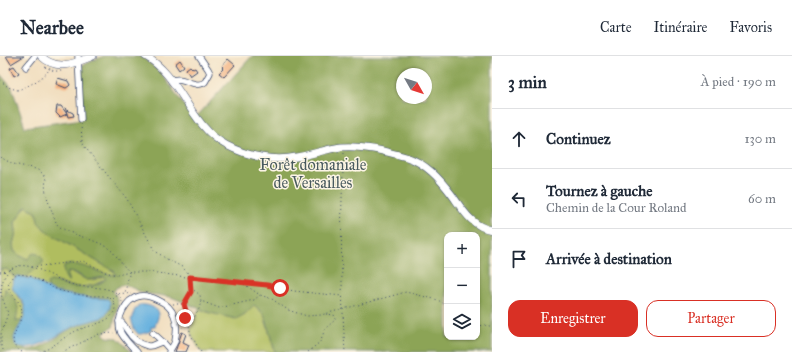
<!DOCTYPE html>
<html lang="fr">
<head>
<meta charset="utf-8">
<style>
	body { margin:0; font-family:"IM FELL Great Primer",serif; background:#f2f2f3; color:#1f2937 }
	.controls { position:absolute; right:12px; bottom:12px; display:grid; overflow:hidden; border-radius:8px; box-shadow:0 1px 3px #0004 }
	.controls button { width:36px; height:36px; display:grid; place-items:center; padding:0; border:0; border-bottom:1px solid #e0e1e3; background:#fff; color:#1f2937; font:20px sans-serif }
	.compass { position:absolute; left:396px; top:12px; width:36px; height:36px; border-radius:50%; background:#fff; box-shadow:0 1px 3px #0004; rotate:129deg }
	.stop { position:absolute; width:12px; height:12px; margin:-9px; border:3px solid #d93025; border-radius:50%; background:#fff }
	.stop.end { background:#d93025; border-color:#fff; box-shadow:0 1px 4px #0008 }
	.list { margin:0; padding:0; list-style:none }
	h2 { display:flex; justify-content:space-between; align-items:center; height:52px; margin:0; padding:0 16px; font-size:17px }
	h2 small { font-size:13px; font-weight:400; color:#747a83 }
	.list li { display:grid; grid-template-columns:26px 1fr auto; gap:12px; align-items:center; box-sizing:border-box; height:60px; padding:0 16px; border-top:1px solid #e0e1e3 }
	.list b { display:block; font-size:15px; white-space:nowrap }
	.list p { margin:0; font-size:13px; white-space:nowrap; color:#747a83 }
	.list em { font-size:13px; font-style:normal; color:#747a83 }
	.actions { display:flex; gap:8px; padding:12px 16px }
	.actions a { flex:1; padding:9px 0; border:1px solid #d93025; border-radius:12px; text-align:center; font-size:14px; color:#d93025 }
	.actions .main { background:#d93025; color:#fff }
	.icon { flex:none; width:22px; height:22px; fill:none; stroke:currentColor; stroke-width:2; stroke-linecap:round; stroke-linejoin:round }
	.map { position:relative; flex:none; width:492px; height:296px; overflow:hidden }
	header { display:flex; align-items:center; gap:24px; box-sizing:border-box; height:56px; padding:0 20px; background:#fff; border-bottom:1px solid #e0e1e3 }
	header strong { font-size:19px }
	nav { display:flex; gap:22px; margin-inline-start:auto; font-size:14px }
	main { display:flex }
	aside { flex:1; background:#fff }
	.map>svg:first-child { display:block }
	.green { fill:#b0bd5f; stroke:#66765e }
	.forest { fill:#8ca456; stroke:#546a5a; fill-rule:evenodd }
	.water { fill:#66b1df; stroke:#40709e }
	.building { fill:#f4af7a }
	.lines { fill:none; stroke-linecap:round; stroke-linejoin:round }
	.minor-casing { stroke:#3b496d; stroke-width:7 }
	.major-casing { stroke:#3b496d; stroke-width:8 }
	.path { stroke:#3b496d; stroke-width:1; stroke-dasharray:1 3; stroke-linecap:butt }
	.minor { stroke:#fff; stroke-width:5.5 }
	.major { stroke:#fff; stroke-width:7 }
	.route { stroke:#d93025; stroke-width:5 }
	.labels { text-anchor:middle; dominant-baseline:central; stroke-width:3; stroke-linejoin:round; paint-order:stroke }
	.park-label { font-size:16px; fill:#485a5e; stroke:#fcf5e5 }
</style>
</head>
<body>
<header>
<strong>Nearbee</strong>
<nav><a>Carte</a><a>Itinéraire</a><a>Favoris</a></nav>
</header>
<main>
<div class="map">
<svg width="492" height="296" viewBox="0 0 492 296">
	<rect width="100%" height="100%" fill="#fcf5e5"/>
	<filter id="ink" filterUnits="userSpaceOnUse"><feTurbulence type="fractalNoise" baseFrequency=".025" numOctaves="2"/><feDisplacementMap in="SourceGraphic" scale="8" xChannelSelector="R" yChannelSelector="G"/><feConvolveMatrix kernelMatrix="1 2 1 2 8 2 1 2 1" color-interpolation-filters="sRGB"/></filter>
	<filter id="wash" filterUnits="userSpaceOnUse"><feTurbulence type="fractalNoise" baseFrequency=".012" numOctaves="4" result="noise"/><feDisplacementMap in="SourceGraphic" scale="16" xChannelSelector="R" yChannelSelector="G"/><feGaussianBlur stdDeviation="0.9" result="paint"/><feColorMatrix in="noise" values="0 0 0 0 0 0 0 0 0 0 0 0 0 0 0 0 0 1.4 0 .05"/><feComposite in="paint" operator="in"/></filter>
	<g filter="url(#wash)">
		<rect width="100%" height="100%" fill="#f1debf"/>
		<g class="green">
			<path d="M26 150 37 157V161L46 175 115 216 116 219 103 218 91 213 70 208 67 220 68 216C77 216 83 225 92 224 97 224 100 221 105 221L106 223 94 229 82 231 68 230 57 226 47 227 49 234 38 226 26 222 30 216 34 214 28 203 20 200 14 195 13 188 16 176 15 166Z"/>
			<path d="M7 213 15 222 14 224C14 228 15 233 16 237 21 249 30 249 23 265L16 266C17 246 19 249 5 233L4 240 0 243V214Z"/>
			<path d="M254 249 264 258 275 296H201C188 272 187 279 199 253L210 257 245 258Z"/>
		</g>
		<path class="forest" d="M104 0 143 1 162 18 193 62 199 58 252 0H492V296H275L264 258 254 249 245 258 236 263 210 257 171 241 143 237 128 230 122 229 116 232 113 237 116 239 118 248 113 271 103 277 107 281 118 282 132 296H0V243L4 240 5 232 16 245 18 252 16 265H23L15 280 23 293C40 296 54 282 68 274 78 268 90 265 101 262L105 242H88L54 236 49 234 47 227 51 225C57 226 61 228 66 230 78 232 96 232 106 223L105 221 87 224 76 217 68 216 67 220 69 225H68C64 220 63 216 64 210 77 203 101 220 116 219L115 216 46 175 38 166 37 157 26 150 15 166 16 176 13 188 14 195 20 200 28 203 33 197 38 198 43 203V207C37 212 31 215 26 222L17 220 15 222 7 213 0 214V18L12 32 25 71 83 63 78 11ZM402 18H426V42H402ZM447 179H477V281H447Z"/>
		<g class="water">
			<path d="M17 220 32 223 54 236 88 242 108 243 110 246V252L105 259 101 262C90 265 79 268 69 273 54 281 34 296 16 290L14 283C16 271 29 262 24 249 22 242 14 238 12 230L14 224Z"/>
			<path d="M139 249C145 248 157 250 158 258 159 263 155 267 155 271H151V275L142 278H138L134 273 131 263 133 262 134 255Z"/>
		</g>
		<g id="blocks">
			<g class="building">
				<polygon points="6,0 24,0 11,8"/>
				<polygon points="228,3 235,9 224,21 219,17 224,12 222,10"/>
				<polygon points="180,4 184,10 179,14 175,8"/>
				<polygon points="14,10 19,17 14,20 10,12"/>
				<polygon points="190,10 193,13 195,12 197,15 190,20 186,13"/>
				<polygon points="58,22 68,25 70,29 69,30 66,32 56,28"/>
				<polygon points="57,50 61,50 67,58 60,61 56,57"/>
				<polygon points="65,51 69,55 73,57 74,60 68,61"/>
				<polygon points="182,276 186,278 183,286 189,289 186,296 175,296"/>
			</g>
		</g>
	</g>
	<g filter="url(#ink)">
		<use href="#blocks" fill-opacity="0" stroke="#3b496d" stroke-width="1"/>
		<g class="lines">
			<g class="minor-casing">
				<g id="minor">
					<polyline points="78,0 81,63"/>
					<polyline points="26,11 35,0"/>
					<path d="M171 25C182 18 195 34 205 26L210 17 208 13 199 0"/>
					<path d="M119 265C124 267 124 270 127 274 132 282 139 288 148 290 154 291 157 286 163 286L170 294"/>
					<polyline points="153,277 163,286"/>
					<path d="M137 296C131 290 125 284 121 277 115 264 125 243 140 240 146 239 152 241 158 244 175 251 179 267 175 285 174 289 171 292 169 296"/>
				</g>
			</g>
			<g class="major-casing">
				<g id="major">
					<path d="M41 0C57 16 75 7 93 0"/>
					<path d="M145 0C181 20 189 69 226 89 247 100 274 106 296 101 311 99 326 93 341 91 363 89 386 95 406 101 426 107 440 123 452 139 463 154 472 171 492 174"/>
				</g>
			</g>
			<g class="path">
				<polyline points="45,11 54,15 63,15"/>
				<path d="M0 24 8 31 17 34C26 32 46 21 50 12"/>
				<polyline points="81,68 82,85 84,90 127,143 154,194 165,202 182,211 188,217 191,226 191,236 184,248 187,255 182,272"/>
				<path d="M344 97C340 163 341 229 345 296"/>
				<path d="M0 101C6 104 11 108 18 109 29 112 42 111 46 124 44 133 47 141 50 151 53 156 54 163 57 168 63 177 97 184 107 191 117 198 121 209 130 216L128 222 125 237"/>
				<polyline points="32,211 83,205 105,216 117,219 130,216 150,216 208,224 267,229 294,235 342,240"/>
				<polyline points="10,213 14,219"/>
				<polyline points="0,216 7,215"/>
				<polyline points="244,228 260,239 272,243 288,254 294,256 307,260 321,259 406,236 438,244 447,250"/>
				<polyline points="191,232 200,239 201,245 219,252 254,244 260,239"/>
				<polyline points="0,236 8,257 1,278 1,289 4,296"/>
				<path d="M1 237C1 219 12 205 31 211 46 215 59 225 74 229 87 233 120 228 122 246"/>
				<polyline points="113,243 120,237 131,238"/>
				<polyline points="173,248 184,248"/>
				<polyline points="477,270 487,269 492,271"/>
				<path d="M22 296C0 285 27 267 21 251 17 239 0 234 14 219 33 215 45 231 62 235 72 238 82 239 92 240 98 240 105 239 110 242 113 244 114 246 115 250 116 268 85 269 74 276 62 282 53 292 40 296"/>
				<polyline points="62,296 99,278 114,277"/>
				<polyline points="201,296 191,279 189,271 199,253 201,245"/>
				<polyline points="308,296 320,286 325,273 336,263 334,259 326,258"/>
			</g>
			<use href="#minor" class="minor"/>
			<use href="#major" class="major"/>
		</g>
	</g>
	<g class="lines" filter="url(#ink)">
		<polyline class="route" points="185,262 186,255 184,248 191,236 190,221 267,229 280,232"/>
	</g>
	<g class="labels">
		<g class="park-label">
			<text x="313" y="108">Forêt domaniale<tspan x="313" dy="18">de Versailles</tspan></text>
		</g>
	</g>
</svg>
<div class="controls">
<button>+</button>
<button>−</button>
<button><svg class="icon" aria-label="layers" viewBox="0 0 24 24"><path d="M12 4l9 5-9 5-9-5zM3 14l9 5 9-5"/></svg></button>
</div>
<svg class="compass" viewBox="-18 -18 36 36"><path d="M0-13l5 13h-10z" fill="#e53935"/><path d="M0 13l5-13h-10z" fill="#747a83"/></svg>
<div class="stop" style="left:280px;top:232px"></div>
<div class="stop end" style="left:185px;top:262px"></div>
</div>
<aside>
<h2>3 min<small>À pied · 190 m</small></h2>
<ul class="list">
<li><svg class="icon" aria-label="ahead" viewBox="0 0 24 24"><path d="M12 20V5M6 11l6-6 6 6"/></svg><div><b>Continuez</b></div><em>130 m</em></li>
<li><svg class="icon" aria-label="left" viewBox="0 0 24 24"><path d="M17 20v-9H6M10 6l-5 5 5 5"/></svg><div><b>Tournez à gauche</b><p>Chemin de la Cour Roland</p></div><em>60 m</em></li>
<li><svg class="icon" aria-label="arrive" viewBox="0 0 24 24"><path d="M6 21V4h12l-3 4 3 4H6"/></svg><div><b>Arrivée à destination</b></div></li>
</ul>
<div class="actions"><a class="main">Enregistrer</a><a>Partager</a></div>
</aside>
</main>
</body>
</html>
